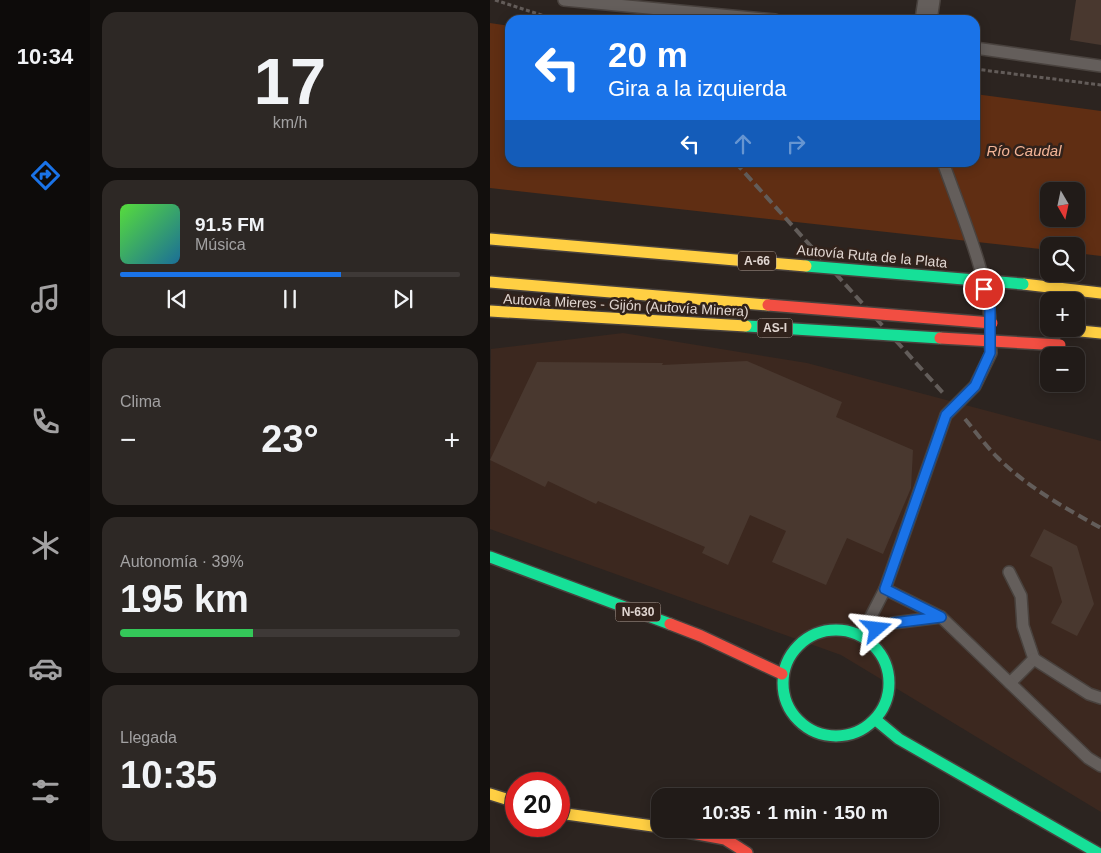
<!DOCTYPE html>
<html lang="es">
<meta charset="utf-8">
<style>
:root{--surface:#211b18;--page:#2d2825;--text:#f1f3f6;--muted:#a2a1a2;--line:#3e3937;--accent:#1a73e8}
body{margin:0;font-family:Helvetica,sans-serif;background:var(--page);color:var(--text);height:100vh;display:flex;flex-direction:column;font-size:19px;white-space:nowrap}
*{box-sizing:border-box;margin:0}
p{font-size:16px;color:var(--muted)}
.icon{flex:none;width:28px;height:28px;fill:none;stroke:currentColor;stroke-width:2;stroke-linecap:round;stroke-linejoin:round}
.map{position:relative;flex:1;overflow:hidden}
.drawer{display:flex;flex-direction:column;gap:12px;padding:12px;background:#120f0d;width:400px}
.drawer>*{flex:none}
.top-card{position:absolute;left:15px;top:15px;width:475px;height:152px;border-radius:15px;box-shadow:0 2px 12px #0003,0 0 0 1px var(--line);background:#1a73e8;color:#fff;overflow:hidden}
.needle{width:32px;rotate:171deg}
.fabs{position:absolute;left:550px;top:182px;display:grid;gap:10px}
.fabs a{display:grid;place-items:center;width:45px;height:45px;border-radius:10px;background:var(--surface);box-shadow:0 2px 12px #0003,0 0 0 1px var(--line);font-size:25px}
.speed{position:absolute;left:15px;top:772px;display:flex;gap:10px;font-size:25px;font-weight:700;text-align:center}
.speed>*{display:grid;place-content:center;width:65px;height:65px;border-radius:50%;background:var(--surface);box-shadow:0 2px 12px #0003,0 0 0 1px var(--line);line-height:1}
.speed .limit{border:8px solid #d22;background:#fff;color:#111}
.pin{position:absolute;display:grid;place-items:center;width:42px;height:42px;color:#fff;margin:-21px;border:2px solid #fff;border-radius:50%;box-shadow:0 1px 5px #0007}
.me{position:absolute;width:55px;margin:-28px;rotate:73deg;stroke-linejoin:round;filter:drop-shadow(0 0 4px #0008)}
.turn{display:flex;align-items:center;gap:18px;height:105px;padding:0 20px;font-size:22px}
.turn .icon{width:65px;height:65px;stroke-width:2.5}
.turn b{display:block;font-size:35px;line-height:42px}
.lanes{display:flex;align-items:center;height:48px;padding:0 20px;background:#0003;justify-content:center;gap:25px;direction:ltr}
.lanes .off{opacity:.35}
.big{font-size:38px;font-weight:800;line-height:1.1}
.drawer .card{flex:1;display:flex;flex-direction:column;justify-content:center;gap:8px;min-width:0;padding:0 18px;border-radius:15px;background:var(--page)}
.drawer .dial{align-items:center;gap:0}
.dial b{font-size:65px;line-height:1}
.song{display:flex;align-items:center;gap:15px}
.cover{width:60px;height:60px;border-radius:8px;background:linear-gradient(135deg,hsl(110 70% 55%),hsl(200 70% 35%))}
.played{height:5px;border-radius:2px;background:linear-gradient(90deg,var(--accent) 65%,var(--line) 65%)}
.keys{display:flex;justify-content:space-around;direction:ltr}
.heat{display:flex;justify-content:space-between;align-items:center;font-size:28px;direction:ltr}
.charge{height:8px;border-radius:4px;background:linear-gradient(90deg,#34c759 39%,var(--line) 0)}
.trip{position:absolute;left:161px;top:788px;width:288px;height:50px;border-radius:15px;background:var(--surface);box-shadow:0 2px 12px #0003,0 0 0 1px var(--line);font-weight:800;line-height:50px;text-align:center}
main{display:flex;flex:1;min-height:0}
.tabs{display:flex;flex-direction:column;width:90px;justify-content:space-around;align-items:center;background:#0d0b0a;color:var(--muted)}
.tabs .icon{width:35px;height:35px}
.tabs .active{color:var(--accent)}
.tabs b{font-size:22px;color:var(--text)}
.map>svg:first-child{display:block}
.built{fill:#3c281f}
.water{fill:#602e13;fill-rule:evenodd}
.building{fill:#49382f}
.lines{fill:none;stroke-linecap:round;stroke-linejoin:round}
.lane-casing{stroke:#49423e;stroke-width:14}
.street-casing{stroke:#49423e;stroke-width:24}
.fast-casing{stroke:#49423e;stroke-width:14}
.slow-casing{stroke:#49423e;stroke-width:14}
.jam-casing{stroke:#49423e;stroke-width:14}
.path{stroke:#635c59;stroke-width:3;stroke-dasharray:4 2.5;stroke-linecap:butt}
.lane{stroke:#645e5b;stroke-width:11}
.street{stroke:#645e5b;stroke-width:21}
.fast{stroke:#16e098;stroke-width:11}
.slow{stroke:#ffcf43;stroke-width:11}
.jam{stroke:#f24e42;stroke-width:11}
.rail{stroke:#635d5a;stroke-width:4;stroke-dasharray:10 5;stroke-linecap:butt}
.fast-bridge-casing{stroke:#49423e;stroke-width:14;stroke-linecap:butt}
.slow-bridge-casing{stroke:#49423e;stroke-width:14;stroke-linecap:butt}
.jam-bridge-casing{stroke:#49423e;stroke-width:14;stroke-linecap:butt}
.fast-bridge{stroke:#16e098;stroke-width:11}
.slow-bridge{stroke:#ffcf43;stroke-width:11}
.jam-bridge{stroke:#f24e42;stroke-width:11}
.route-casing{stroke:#114b97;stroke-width:12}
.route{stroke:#1a73e8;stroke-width:9}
.labels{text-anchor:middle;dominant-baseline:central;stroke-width:5;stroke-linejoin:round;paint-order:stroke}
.shield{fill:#31221b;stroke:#aca09a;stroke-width:1}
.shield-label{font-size:12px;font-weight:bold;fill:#e1d6d1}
.street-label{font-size:14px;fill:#e1d6d1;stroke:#31221b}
.water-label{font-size:15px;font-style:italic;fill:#f4b597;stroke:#31221b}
</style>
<main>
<nav class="tabs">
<b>10:34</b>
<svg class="icon active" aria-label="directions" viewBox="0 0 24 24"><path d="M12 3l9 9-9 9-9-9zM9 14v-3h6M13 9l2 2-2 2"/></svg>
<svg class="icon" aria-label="music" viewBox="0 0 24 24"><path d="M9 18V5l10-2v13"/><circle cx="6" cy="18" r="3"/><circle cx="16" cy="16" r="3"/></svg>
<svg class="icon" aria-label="phone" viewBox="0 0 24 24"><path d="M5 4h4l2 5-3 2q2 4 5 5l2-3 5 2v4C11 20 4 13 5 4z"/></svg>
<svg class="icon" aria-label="climate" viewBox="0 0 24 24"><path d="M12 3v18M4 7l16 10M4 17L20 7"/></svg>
<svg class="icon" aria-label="car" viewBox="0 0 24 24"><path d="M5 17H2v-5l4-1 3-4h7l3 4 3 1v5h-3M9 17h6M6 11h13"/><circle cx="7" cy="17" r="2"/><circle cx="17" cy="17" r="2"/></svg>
<svg class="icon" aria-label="filters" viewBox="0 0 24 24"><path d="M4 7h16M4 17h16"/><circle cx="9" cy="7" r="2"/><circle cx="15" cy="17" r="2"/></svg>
</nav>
<section class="drawer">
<div class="card dial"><b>17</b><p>km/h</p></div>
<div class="card">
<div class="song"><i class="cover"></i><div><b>91.5 FM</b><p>Música</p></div></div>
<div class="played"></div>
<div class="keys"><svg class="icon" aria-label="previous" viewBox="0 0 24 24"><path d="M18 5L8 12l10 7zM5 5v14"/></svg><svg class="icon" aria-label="pause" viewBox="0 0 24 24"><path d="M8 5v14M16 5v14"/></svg><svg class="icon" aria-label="next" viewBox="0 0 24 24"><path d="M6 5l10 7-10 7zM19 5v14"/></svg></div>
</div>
<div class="card"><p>Clima</p>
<div class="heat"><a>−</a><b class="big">23°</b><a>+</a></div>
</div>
<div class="card"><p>Autonomía · 39%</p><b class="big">195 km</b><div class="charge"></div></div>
<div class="card"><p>Llegada</p><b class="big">10:35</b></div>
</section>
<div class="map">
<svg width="611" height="853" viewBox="0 0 611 853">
<rect width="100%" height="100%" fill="#2c2420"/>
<!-- built -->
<path class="built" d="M133,333L317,363L611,441V812L351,655L0,529L1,349Z"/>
<!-- water -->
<path class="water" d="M0,23L20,26V162H485V94L611,111V256L586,253V246H559V250L0,188ZM559,191H586V219H559Z"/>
<!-- building -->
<g class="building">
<path d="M586,0H611V45L580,40Z"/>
<path d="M257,361L352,402L346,417L423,450L421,488L393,554L357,538L336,585L282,562L296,531L260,515L238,565L212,553L215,547L108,501L106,504L58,481L55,487L0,460L47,362L173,363L172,365Z"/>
<path d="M554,529L587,546L604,604L587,636L561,623L572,602L562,567L540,556Z"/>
</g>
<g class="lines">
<defs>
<g id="lane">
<path d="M74,0L285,20"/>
<path d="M485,48L611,66"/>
<path d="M453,162C469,208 499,277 500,323"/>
<path d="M519,572L531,596L533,626L544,659L520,683"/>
<path d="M395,589L451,617L598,758L611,766"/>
<path d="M371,636L395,589L456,415L485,386L501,353L500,339"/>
<path d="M371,636L403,623L451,617"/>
<path d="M544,659L599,694L611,698"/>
</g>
<path id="street" d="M436,20L439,0"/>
<g id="fast">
<path d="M0,557L180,624"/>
<circle cx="346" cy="683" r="53"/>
<path d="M386,720L409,739L608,853"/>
</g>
<g id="slow">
<path d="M533,284L611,293"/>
<path d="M570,329L611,333"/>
<path d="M0,794L26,802"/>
<path d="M69,813L170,827"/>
</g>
<g id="jam">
<path d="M180,624L211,636L292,674"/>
<path d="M180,829L235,839L257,853"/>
</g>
</defs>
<!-- lane casing -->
<use href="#lane" class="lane-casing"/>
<!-- street casing -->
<use href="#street" class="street-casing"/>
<!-- fast casing -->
<use href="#fast" class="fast-casing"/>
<!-- slow casing -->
<use href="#slow" class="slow-casing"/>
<!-- jam casing -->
<use href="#jam" class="jam-casing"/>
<!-- path -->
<g class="path">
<path d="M5,0L67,20"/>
<path d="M485,69L611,85"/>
</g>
<!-- lane -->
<use href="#lane" class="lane"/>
<!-- street -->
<use href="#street" class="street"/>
<!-- fast -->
<use href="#fast" class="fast"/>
<!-- slow -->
<use href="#slow" class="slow"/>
<!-- jam -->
<use href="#jam" class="jam"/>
<!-- rail -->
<g class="rail">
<path d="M245,162L454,394"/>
<path d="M475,419C485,431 495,445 507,457C537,487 575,508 611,528"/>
</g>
<defs>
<g id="fast-bridge">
<path d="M316,266L533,284"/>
<path d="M256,326L450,338"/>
</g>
<g id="slow-bridge">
<path d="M0,239L316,266"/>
<path d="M0,282L278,305"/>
<path d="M0,311L256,326"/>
</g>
<g id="jam-bridge">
<path d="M278,305L502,323"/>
<path d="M450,338L570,345"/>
</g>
</defs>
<!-- fast-bridge casing -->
<use href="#fast-bridge" class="fast-bridge-casing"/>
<!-- slow-bridge casing -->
<use href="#slow-bridge" class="slow-bridge-casing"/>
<!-- jam-bridge casing -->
<use href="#jam-bridge" class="jam-bridge-casing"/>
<!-- fast-bridge -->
<use href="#fast-bridge" class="fast-bridge"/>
<!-- slow-bridge -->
<use href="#slow-bridge" class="slow-bridge"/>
<!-- jam-bridge -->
<use href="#jam-bridge" class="jam-bridge"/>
</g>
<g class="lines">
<defs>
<path id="route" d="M387,629L403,623L451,617L395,589L456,415L485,386L500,353V308L494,289"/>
</defs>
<!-- route casing -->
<use href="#route" class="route-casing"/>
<!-- route -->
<use href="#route" class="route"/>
</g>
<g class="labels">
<!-- shield labels -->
<g class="shield">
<rect x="248" y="251.5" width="38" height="19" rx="4"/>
<rect x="267.5" y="318.5" width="35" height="19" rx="4"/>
<rect x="125.5" y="602.5" width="45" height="19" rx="4"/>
</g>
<g class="shield-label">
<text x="267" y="261">A-66</text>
<text x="285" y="328">AS-I</text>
<text x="148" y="612">N-630</text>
</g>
<!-- street labels -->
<g class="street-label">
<text transform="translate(382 256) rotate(5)">Autovía Ruta de la Plata</text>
<text transform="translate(136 305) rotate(3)">Autovía Mieres - Gijón (Autovía Minera)</text>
</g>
<!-- water labels -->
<g class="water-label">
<text x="534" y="150">Río Caudal</text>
</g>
</g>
</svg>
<div class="fabs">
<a><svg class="needle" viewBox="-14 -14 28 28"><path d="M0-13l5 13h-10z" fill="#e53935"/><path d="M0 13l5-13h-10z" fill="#a2a1a2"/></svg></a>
<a><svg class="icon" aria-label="search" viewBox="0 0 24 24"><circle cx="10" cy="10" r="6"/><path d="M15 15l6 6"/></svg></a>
<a>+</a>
<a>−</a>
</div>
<div class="speed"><div class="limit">20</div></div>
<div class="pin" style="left:494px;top:289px;background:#d93025"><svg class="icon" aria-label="arrive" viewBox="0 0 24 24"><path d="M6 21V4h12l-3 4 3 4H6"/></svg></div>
<svg class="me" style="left:387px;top:629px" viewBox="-20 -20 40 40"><path d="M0-17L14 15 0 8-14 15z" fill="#1a73e8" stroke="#fff" stroke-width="4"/></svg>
<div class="trip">10:35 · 1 min · 150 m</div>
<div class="top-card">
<div class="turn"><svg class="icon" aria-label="left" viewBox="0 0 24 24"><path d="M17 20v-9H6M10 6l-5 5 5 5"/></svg><div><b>20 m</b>Gira a la izquierda</div></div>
<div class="lanes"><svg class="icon" aria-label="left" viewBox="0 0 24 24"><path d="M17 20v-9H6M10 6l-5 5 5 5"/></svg><svg class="icon off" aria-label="ahead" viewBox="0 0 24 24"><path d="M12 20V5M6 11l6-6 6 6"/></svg><svg class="icon off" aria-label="right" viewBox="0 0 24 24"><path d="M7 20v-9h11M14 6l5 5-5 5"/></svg></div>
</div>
</div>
</main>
